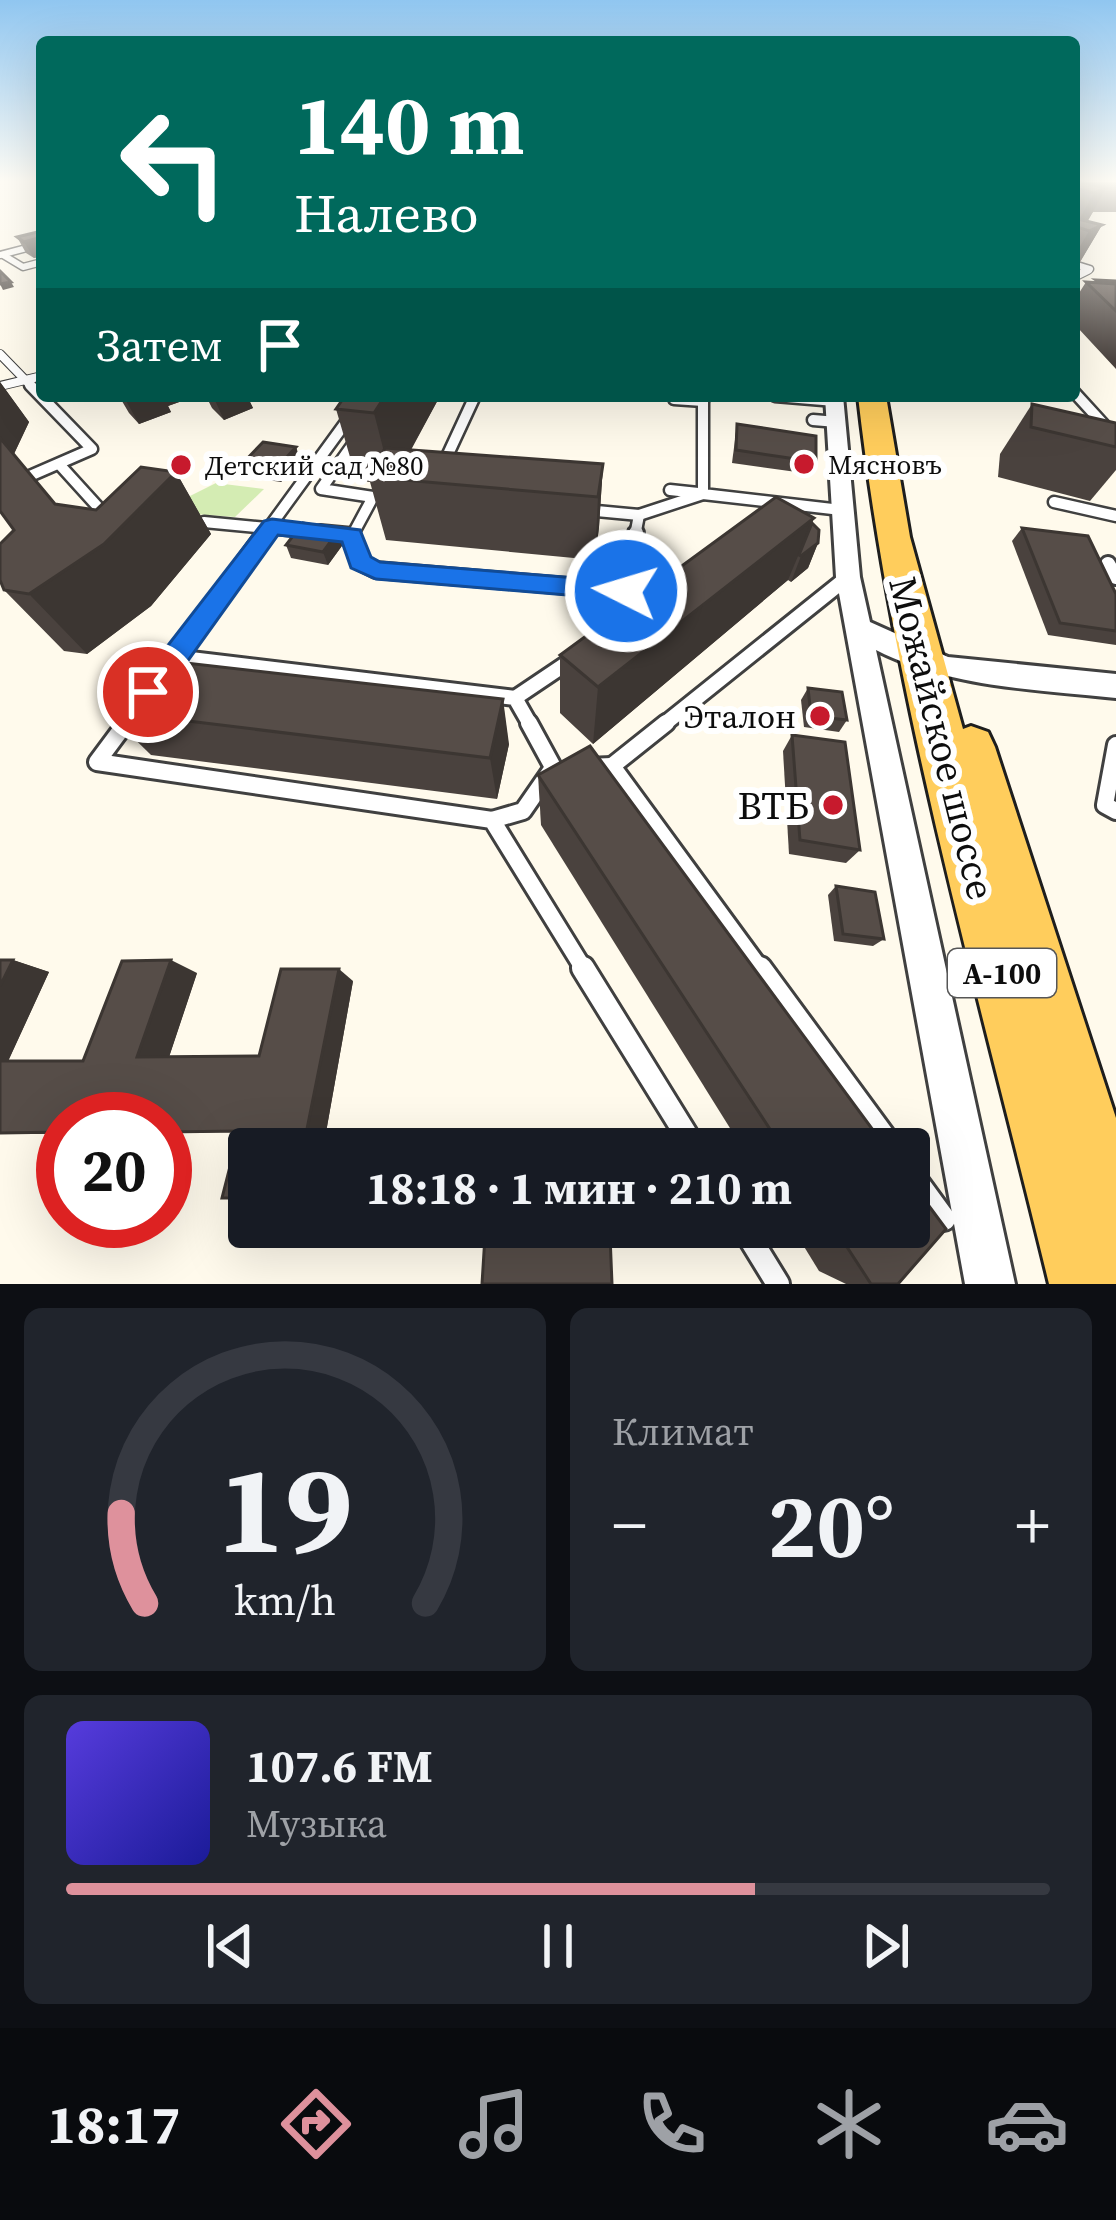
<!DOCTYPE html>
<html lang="ru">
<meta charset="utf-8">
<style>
:root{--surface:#171b24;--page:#20242c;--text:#f1f3f6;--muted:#9ea1a6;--line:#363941;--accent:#de919c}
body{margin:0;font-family:"Source Serif 4",serif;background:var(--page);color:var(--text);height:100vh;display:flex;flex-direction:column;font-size:45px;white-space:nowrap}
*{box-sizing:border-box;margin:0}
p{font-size:39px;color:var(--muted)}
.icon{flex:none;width:66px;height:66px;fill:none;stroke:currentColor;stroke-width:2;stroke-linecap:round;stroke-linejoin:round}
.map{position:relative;height:1284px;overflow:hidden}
.drawer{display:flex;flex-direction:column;gap:24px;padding:24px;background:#0d0f14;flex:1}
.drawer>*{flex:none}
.hud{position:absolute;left:36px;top:36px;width:1044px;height:366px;border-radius:12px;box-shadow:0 12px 48px #0002;background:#00695c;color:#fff;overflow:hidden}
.speed{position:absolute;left:36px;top:1092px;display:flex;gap:24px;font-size:60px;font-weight:700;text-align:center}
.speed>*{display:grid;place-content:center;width:156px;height:156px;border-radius:50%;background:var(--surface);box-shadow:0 12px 48px #0002;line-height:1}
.speed .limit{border:18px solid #d22;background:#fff;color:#111}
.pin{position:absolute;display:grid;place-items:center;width:102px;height:102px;color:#fff;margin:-51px;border:6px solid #fff;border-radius:50%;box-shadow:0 3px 12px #0007}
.me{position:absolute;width:132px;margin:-66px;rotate:275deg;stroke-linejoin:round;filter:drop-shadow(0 0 9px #0008)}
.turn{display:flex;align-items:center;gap:42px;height:252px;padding:0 60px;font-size:54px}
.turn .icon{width:156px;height:156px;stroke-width:2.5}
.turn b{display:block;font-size:84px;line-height:102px}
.then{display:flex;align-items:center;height:114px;padding:0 60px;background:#0003;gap:24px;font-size:45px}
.big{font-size:90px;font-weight:700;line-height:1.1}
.drawer .tile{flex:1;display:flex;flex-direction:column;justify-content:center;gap:18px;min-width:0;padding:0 42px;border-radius:18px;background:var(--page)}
.drawer .dial{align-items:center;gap:0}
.dial svg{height:312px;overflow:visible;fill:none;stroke:var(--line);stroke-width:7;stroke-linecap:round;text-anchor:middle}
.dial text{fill:var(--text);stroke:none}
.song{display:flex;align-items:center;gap:36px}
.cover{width:144px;height:144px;border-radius:18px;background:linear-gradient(135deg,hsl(250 70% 55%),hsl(240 70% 35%))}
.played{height:12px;border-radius:6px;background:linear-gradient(90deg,var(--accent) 70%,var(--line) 70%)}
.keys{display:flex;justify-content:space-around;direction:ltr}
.heat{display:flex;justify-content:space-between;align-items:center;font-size:66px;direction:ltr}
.drawer .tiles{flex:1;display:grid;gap:24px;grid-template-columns:1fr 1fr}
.tile:last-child{grid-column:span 2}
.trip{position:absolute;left:228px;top:1128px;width:702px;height:120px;border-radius:12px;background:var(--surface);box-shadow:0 12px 48px #0002;font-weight:700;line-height:120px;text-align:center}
.tab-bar{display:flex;height:192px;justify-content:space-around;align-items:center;background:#090b0e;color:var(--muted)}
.tab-bar .icon{width:84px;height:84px}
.tab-bar .active{color:var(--accent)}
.tab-bar b{font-size:54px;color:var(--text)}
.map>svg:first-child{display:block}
.green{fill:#d4ecb3}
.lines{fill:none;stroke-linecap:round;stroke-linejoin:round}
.lane-far5-casing{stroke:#404040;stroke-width:9}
.lane-far4-casing{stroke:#404040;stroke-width:10}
.lane-far3-casing{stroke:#404040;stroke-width:15}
.lane-far2-casing{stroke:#404040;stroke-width:20}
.lane-far1-casing{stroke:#404040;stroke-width:22}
.lane-casing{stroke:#404040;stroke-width:28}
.street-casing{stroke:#404040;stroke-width:6}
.primary-casing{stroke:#1e1e1e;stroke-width:6}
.lane-far5{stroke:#fff;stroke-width:6}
.lane-far4{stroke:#fff;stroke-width:8}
.lane-far3{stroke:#fff;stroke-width:10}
.lane-far2{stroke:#fff;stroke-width:14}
.lane-far1{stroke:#fff;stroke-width:16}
.lane{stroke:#fff;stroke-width:22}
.street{fill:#fff;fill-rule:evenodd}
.primary{fill:#ffcd5c;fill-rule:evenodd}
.wall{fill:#4a423e}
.shaded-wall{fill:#3c3632}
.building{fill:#564d48;stroke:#3c3632;stroke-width:3}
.route{fill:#1a73e8;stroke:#114b97;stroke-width:3}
.poi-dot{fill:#c71a2d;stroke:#fff;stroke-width:4.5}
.labels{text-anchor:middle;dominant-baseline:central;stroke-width:12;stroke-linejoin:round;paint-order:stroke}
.far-poi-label{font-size:27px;fill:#0d0d0d;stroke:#fff;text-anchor:start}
.shield{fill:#fff;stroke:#565656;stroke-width:3}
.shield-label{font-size:30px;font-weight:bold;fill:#0d0d0d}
.poi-label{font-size:33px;fill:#0d0d0d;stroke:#fff;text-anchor:end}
.near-street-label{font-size:39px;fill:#0d0d0d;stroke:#fff}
.near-poi-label{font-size:39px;fill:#0d0d0d;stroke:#fff;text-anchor:end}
</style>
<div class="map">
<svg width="1116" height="1284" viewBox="0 0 1116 1284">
<rect width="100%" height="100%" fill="#fffaec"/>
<!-- green -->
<path class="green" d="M216,483L264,489L235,517L194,514L184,499Z"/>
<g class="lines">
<defs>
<g id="lane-far5">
<path d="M0,255L42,244"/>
<path d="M3,255L23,267L42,262"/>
<path d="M1074,264L1090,269L1082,273"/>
</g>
<g id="lane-far4">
<path d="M1074,277L1088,270"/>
<path d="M0,354L33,388"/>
<path d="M0,386L42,376"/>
</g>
<g id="lane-far3">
<path d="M1074,392L1116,438"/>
<path d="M703,396V494L841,510"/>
<path d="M775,396L835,401"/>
<path d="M674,399L703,401"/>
<path d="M813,420L837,422"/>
<path d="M59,464L108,518"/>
<path d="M443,465L475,396"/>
<path d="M0,489L92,449L30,385"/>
<path d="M670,490L698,493"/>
<path d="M1054,502L1116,516"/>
<path d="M586,510L639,515L703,494"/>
<path d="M204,522L352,536"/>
<path d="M263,536L365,396"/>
<path d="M352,536L373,497L321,489L356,440"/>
<path d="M635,536L639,515"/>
</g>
<g id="lane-far2">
<path d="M320,533L352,536L360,562L376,570L626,591L636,533"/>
<path d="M1108,564L1116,577"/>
<path d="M174,657L515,698L531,726"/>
<path d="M161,676L265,533"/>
<path d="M515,698L576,657"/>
<path d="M123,726L133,713"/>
<path d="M662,726L848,577"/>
</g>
<g id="lane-far1">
<path d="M126,723L97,762L492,820L585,971"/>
<path d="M529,723L553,767"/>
<path d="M1116,745L1105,805L1116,811"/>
<path d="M612,766L666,723"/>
<path d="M587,767L612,766L762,971"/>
<path d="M492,820L523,811L550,772"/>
</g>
<g id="lane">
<path d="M583,968L695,1149"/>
<path d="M760,968L893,1149"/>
<path d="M909,1171L944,1219"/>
<path d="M743,1227L778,1284"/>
</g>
<path id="street" d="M825,396H843L860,577L870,622L948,657L1116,674V698C1034,689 951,688 876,650L1015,1284H965L836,577Z"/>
<path id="primary" d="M858,396H886L910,537L963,729L971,726L988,732L995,747L1116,1118V1284H1049C978,990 892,696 858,396Z"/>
</defs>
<!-- lane-far5 casing -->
<use href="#lane-far5" class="lane-far5-casing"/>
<!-- lane-far4 casing -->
<use href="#lane-far4" class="lane-far4-casing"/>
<!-- lane-far3 casing -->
<use href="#lane-far3" class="lane-far3-casing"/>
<!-- lane-far2 casing -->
<use href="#lane-far2" class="lane-far2-casing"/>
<!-- lane-far1 casing -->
<use href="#lane-far1" class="lane-far1-casing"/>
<!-- lane casing -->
<use href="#lane" class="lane-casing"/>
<!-- street casing -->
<use href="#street" class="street-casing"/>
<!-- primary casing -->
<use href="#primary" class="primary-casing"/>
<!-- lane-far5 -->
<use href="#lane-far5" class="lane-far5"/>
<!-- lane-far4 -->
<use href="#lane-far4" class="lane-far4"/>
<!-- lane-far3 -->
<use href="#lane-far3" class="lane-far3"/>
<!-- lane-far2 -->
<use href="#lane-far2" class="lane-far2"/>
<!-- lane-far1 -->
<use href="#lane-far1" class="lane-far1"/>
<!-- lane -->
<use href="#lane" class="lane"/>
<!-- street -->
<use href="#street" class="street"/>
<!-- primary -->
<use href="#primary" class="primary"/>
</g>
<!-- wall -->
<g class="wall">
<path d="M1074,182H1116V212H1093L1087,221L1102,225L1077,267L1074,269Z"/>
<path d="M42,231V256L34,258L26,253L17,237Z"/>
<path d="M1096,280L1116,281V369L1078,328V339L1074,346V301L1086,282H1094Z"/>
<path d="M0,382L29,422L14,454L55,504L96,510L176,472L211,534L151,606L87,654L64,651L4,590L14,530Z"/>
<path d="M119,396H196L168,406L171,412L139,424L129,413Z"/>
<path d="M206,396H266L250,402L253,408L224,420L212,408Z"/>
<path d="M345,396H440L411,450L603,464L599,527L595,560L386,540L370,482L357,481L336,409Z"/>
<path d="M1032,404L1116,423V470L1090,501L998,477L1000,454Z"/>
<path d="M737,424L816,462L811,474L732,463Z"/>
<path d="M296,447L300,460L281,482L248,477L242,464Z"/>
<path d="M814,518L812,523L818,543L808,568L791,582L788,580L593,744L560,713V655Z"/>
<path d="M1022,528L1116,594V645L1048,635L1012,541Z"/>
<path d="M339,530L344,543L328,565L291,558L286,545Z"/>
<path d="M808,688L847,720L839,732L804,727L801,700Z"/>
<path d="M106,711L509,744L497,799L151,755Z"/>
<path d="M792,735L860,850L846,863L789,854L783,751Z"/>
<path d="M538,775L887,1149H743L541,825Z"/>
<path d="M836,886L884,939L873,946L834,941L828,895Z"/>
<path d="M0,960H13L49,972L8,1061H83L197,973L169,1057L259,1056L353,981L323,1149H249L238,1132L165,1133V1119H63V1134H0Z"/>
<path d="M792,1227H909L898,1284H846L819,1271Z"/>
<path d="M486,1234H609L610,1235L485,1236Z"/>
</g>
<!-- shaded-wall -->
<g class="shaded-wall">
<path d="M1106,188L1084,228L1075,227L1094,193Z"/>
<path d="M1102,225L1077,267L1074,269V257L1089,231Z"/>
<path d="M42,237V256L34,258L24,242Z"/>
<path d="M11,282L14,287L3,290L0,284Z"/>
<path d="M0,382L29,422L10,462L0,464Z"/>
<path d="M134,396H196L168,406L171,412L139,424L125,399Z"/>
<path d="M213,396H266L250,402L253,408L224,420Z"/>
<path d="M385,396H440L394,480L391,479L374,413Z"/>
<path d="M296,447L300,460L281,482L275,470Z"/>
<path d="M603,464L599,527L595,560L598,497Z"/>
<path d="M176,472L211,534L151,606L87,654L29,594Z"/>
<path d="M814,518L788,580L593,744L598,687Z"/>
<path d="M339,530L344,543L328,565L323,552Z"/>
<path d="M818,543L808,568L791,582L801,556Z"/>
<path d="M503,699L509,744L497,799L490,758Z"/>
<path d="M13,960L49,972L5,1068L0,1067V986Z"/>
<path d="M171,960L197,973L167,1063L137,1057Z"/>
<path d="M339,969L353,981L323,1149H303Z"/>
</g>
<!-- building -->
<g class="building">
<path d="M1074,182H1082L1106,188L1094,193L1074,188Z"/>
<path d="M1074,218L1102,225L1089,231L1074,226Z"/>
<path d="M42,231V237L24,242L17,237Z"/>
<path d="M0,271L11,282L0,284Z"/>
<path d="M1096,280L1116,281V284L1099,282Z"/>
<path d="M1086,282L1116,284V311Z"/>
<path d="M1074,322L1078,323V339L1074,338Z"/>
<path d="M345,396H385L374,413L336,409Z"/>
<path d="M1032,404L1116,423V447L1031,427Z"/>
<path d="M737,424L816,436V462L736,450Z"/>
<path d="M0,438L55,504L96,510L141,467L176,472L104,544L29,594L4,590L0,580V544L14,530L0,511Z"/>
<path d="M263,442L296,447L275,470L242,464Z"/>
<path d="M385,448L603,464L598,497L369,477Z"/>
<path d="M776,497L814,518L598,687L560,655Z"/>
<path d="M303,523L339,530L323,552L286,545Z"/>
<path d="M812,523L819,530L818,543L801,556L799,555Z"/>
<path d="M1022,528L1088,536L1116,594V631L1060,623Z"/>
<path d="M142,658L503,699L490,758L106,711Z"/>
<path d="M808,688L842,692L847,720L811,716Z"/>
<path d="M792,735L845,742L860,850L800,840Z"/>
<path d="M590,746L887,1149H783L538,775Z"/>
<path d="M836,886L875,892L884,939L843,934Z"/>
<path d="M0,960H13L0,986Z"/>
<path d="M171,960L137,1057L259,1056L281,969H339L303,1149H249V1198H222L239,1131L165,1132V1119H63V1132L0,1133V1061H83L122,961Z"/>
<path d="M909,1179L946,1229L898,1284H871L834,1227H909Z"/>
<path d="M610,1235L612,1284H482L485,1236Z"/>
</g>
<!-- sky -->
<linearGradient id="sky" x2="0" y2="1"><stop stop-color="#90c6f0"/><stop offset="0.5" stop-color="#fffdf6"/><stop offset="1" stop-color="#fffdf6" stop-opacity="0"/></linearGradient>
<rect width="1116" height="362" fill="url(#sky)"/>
<!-- route -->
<path class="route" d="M272,519L360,530L371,557L380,562L626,582L639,591L626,600L376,579L351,568L342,542L278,535L159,701H138L134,692L138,684L264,521Z"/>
<!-- markers -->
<g class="poi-dot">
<circle cx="804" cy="464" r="12"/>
<circle cx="181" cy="465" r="12"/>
<circle cx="820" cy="716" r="12"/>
<circle cx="833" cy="805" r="12"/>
</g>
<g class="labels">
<!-- far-poi labels -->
<g class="far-poi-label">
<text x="828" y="464">Мясновъ</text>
<text x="205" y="465">Детский сад №80</text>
</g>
<!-- shield labels -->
<rect class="shield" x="948" y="949" width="108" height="48" rx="9"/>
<g class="shield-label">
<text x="1002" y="973">А-100</text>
</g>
<!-- poi labels -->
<g class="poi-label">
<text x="796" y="716">Эталон</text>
</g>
<!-- near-street labels -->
<g class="near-street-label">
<text transform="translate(942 738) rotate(76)">Можайское шоссе</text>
</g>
<!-- near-poi labels -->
<g class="near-poi-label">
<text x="809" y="805">ВТБ</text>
</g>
</g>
</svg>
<div class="speed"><div class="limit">20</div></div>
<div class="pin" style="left:148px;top:692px;background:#d93025"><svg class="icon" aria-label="arrive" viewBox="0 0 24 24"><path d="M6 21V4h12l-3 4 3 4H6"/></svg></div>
<svg class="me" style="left:626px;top:591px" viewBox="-20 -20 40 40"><circle r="17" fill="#1a73e8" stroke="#fff" stroke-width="3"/><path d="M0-11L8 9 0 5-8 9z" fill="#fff"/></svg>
<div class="trip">18:18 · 1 мин · 210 m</div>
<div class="hud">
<div class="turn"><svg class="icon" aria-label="left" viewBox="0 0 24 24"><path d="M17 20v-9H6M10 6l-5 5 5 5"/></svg><div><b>140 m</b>Налево</div></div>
<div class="then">Затем<svg class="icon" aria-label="arrive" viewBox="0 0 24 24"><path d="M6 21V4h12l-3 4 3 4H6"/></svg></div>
</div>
</div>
<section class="drawer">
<div class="tiles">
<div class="tile dial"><svg viewBox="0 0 100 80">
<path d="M14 69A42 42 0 1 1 86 69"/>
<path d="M14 69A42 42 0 0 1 8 46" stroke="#de919c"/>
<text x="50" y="56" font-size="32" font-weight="700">19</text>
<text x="50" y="72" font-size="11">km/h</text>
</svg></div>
<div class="tile"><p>Климат</p>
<div class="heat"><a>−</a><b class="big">20°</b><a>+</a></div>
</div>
<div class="tile">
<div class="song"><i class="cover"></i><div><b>107.6 FM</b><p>Музыка</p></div></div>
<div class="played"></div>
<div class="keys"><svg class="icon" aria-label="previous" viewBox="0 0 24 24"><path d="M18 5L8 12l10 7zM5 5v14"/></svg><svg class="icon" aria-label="pause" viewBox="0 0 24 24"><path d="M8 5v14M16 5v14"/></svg><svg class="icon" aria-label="next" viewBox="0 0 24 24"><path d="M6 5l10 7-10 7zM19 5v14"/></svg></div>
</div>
</div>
</section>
<nav class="tab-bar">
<b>18:17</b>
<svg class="icon active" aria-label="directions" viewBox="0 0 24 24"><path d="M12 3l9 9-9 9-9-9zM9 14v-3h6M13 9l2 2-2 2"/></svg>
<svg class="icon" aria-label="music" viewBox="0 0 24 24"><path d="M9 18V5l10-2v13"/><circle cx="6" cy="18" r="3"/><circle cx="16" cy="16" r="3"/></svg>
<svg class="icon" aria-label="phone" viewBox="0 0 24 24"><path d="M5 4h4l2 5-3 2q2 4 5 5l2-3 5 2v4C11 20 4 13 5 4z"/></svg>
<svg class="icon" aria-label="climate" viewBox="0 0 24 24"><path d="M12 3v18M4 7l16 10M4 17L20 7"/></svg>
<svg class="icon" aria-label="car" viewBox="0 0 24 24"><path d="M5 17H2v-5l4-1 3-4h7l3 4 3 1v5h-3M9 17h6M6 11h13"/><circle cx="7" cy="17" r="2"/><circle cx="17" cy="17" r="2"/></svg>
</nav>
